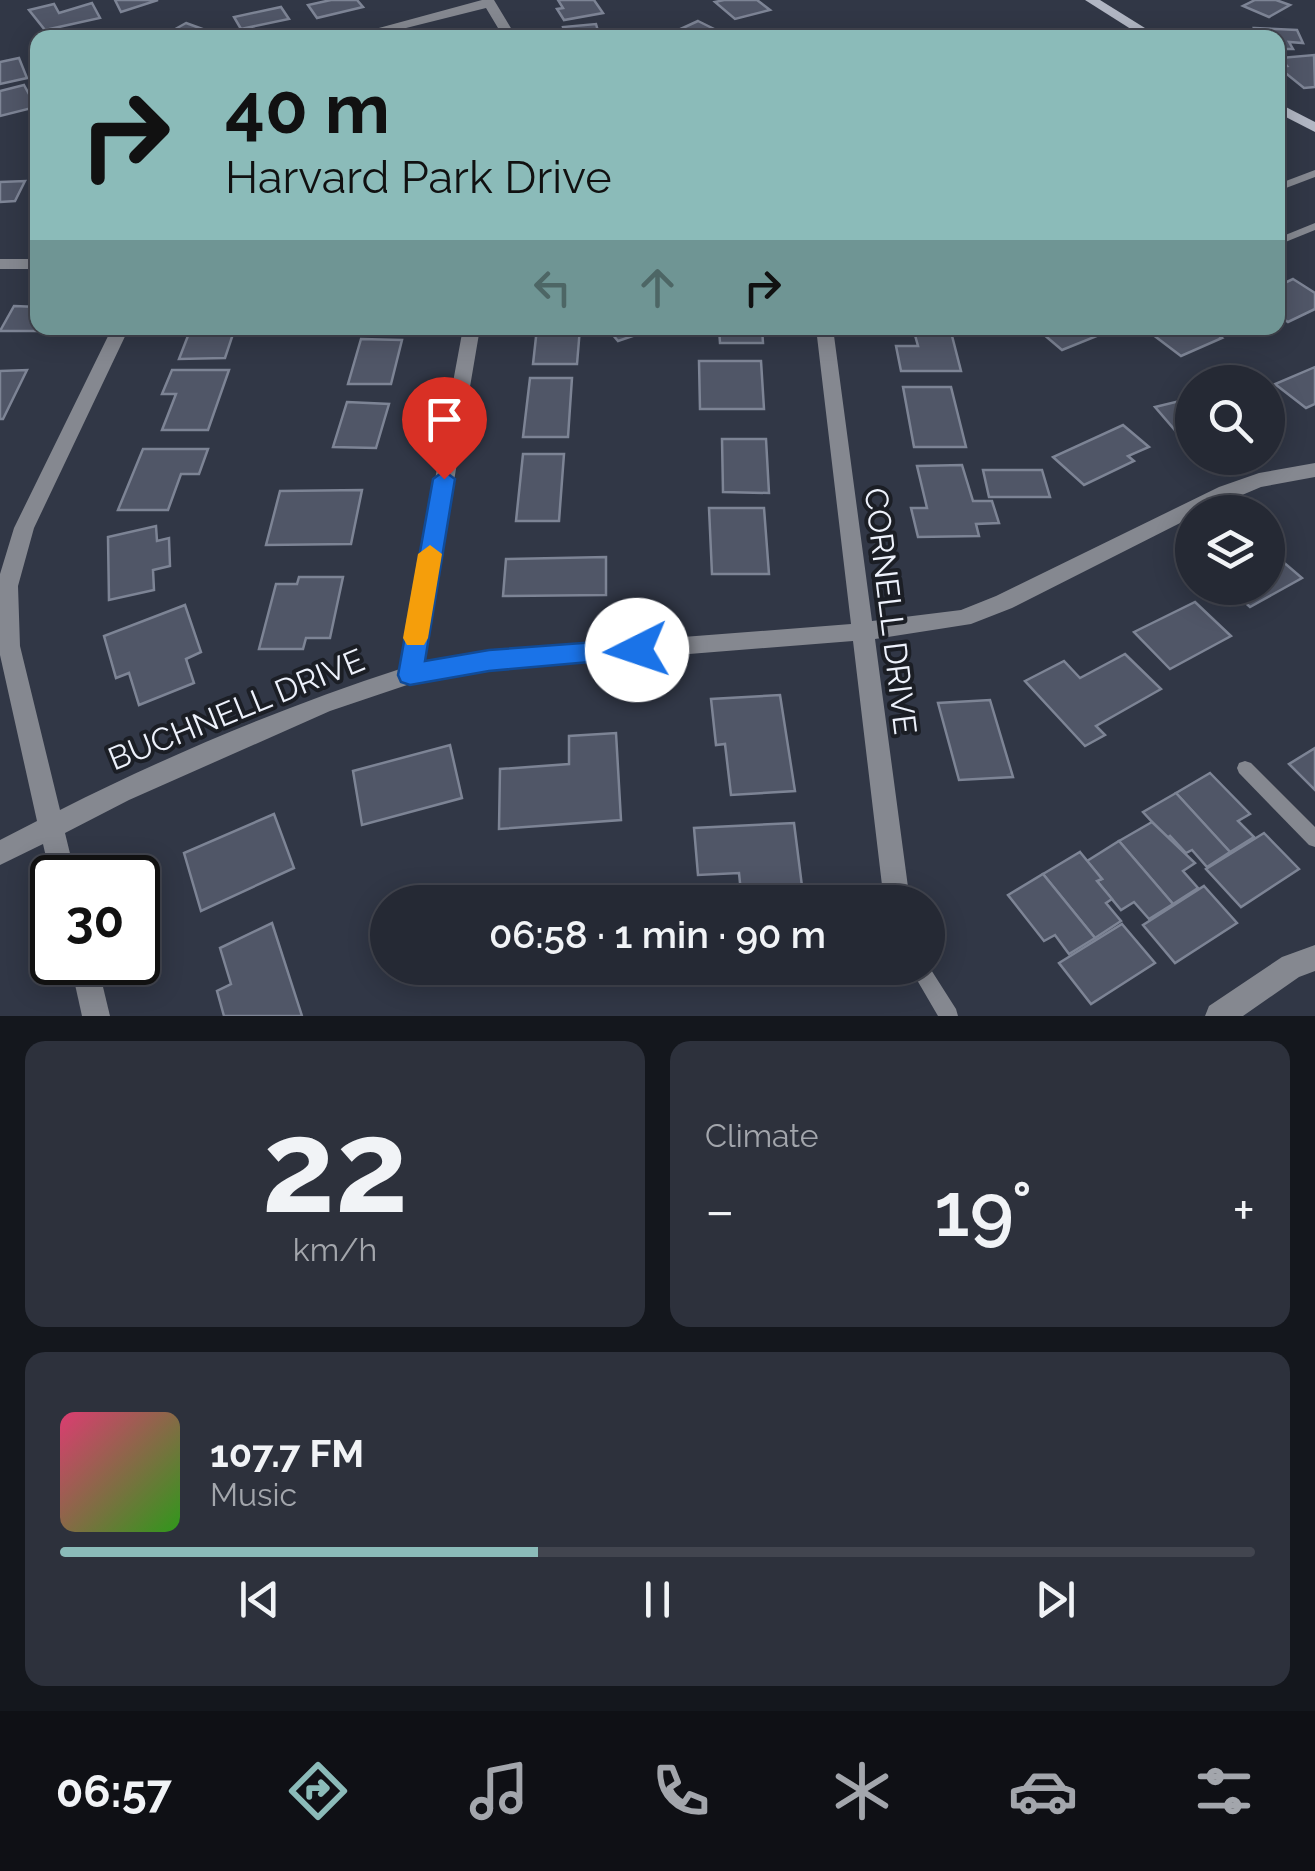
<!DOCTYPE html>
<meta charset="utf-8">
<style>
:root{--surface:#252934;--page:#2d313c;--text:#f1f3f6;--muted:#a3a6ac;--line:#42454f;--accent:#8bbbb9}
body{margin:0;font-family:Raleway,sans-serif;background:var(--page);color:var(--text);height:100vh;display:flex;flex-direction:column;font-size:38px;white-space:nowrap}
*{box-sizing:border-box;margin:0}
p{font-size:32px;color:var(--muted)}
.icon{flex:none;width:55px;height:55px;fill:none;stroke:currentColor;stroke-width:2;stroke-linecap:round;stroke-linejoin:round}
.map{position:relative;height:1016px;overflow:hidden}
.side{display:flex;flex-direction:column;gap:25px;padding:25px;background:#14171d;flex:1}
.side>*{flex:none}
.guide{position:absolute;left:30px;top:30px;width:1255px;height:305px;border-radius:20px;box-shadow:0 5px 25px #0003,0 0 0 2px var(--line);background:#8bbbb9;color:#111;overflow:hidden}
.controls{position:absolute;left:1175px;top:365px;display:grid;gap:20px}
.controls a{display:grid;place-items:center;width:110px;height:110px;border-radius:50%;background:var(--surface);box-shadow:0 5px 25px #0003,0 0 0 2px var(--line);font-size:50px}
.speed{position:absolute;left:30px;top:855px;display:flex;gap:20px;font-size:50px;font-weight:700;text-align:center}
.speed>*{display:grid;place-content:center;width:130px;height:130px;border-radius:50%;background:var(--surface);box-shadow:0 5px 25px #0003,0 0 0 2px var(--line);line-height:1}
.speed .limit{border:5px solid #111;border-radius:15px;background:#fff;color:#111}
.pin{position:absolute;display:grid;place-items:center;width:85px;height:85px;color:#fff;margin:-102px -42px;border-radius:50% 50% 50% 0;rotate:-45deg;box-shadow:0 0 10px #0007}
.pin .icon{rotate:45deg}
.me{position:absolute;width:110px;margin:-55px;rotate:266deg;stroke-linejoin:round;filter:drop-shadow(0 0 8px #0008)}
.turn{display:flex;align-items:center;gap:35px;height:210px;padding:0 30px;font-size:45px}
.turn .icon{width:130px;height:130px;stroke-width:2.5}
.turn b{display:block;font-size:70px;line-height:85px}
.lanes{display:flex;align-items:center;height:95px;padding:0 30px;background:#0003;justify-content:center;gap:50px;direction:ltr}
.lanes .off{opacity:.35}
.big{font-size:75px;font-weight:600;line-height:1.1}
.side .widget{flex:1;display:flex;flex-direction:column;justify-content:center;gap:15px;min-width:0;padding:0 35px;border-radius:20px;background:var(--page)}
.side .dial{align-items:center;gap:0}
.dial b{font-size:130px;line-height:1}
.song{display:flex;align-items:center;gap:30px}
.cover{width:120px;height:120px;border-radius:15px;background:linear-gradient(135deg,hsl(340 70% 55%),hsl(110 70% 35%))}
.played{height:10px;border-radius:5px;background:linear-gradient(90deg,var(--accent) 40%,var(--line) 40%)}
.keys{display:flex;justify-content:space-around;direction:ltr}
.heat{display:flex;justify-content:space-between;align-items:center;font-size:55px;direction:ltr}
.side .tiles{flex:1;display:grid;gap:25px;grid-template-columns:1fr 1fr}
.widget:last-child{grid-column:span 2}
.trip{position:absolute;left:370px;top:885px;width:575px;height:100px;border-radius:50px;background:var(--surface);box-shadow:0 5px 25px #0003,0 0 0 2px var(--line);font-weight:600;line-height:100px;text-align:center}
.tab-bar{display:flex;height:160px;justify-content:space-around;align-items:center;background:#0f1015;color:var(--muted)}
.tab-bar .icon{width:70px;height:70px}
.tab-bar .selected{color:var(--accent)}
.tab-bar b{font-size:45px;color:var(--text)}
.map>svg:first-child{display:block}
.building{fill:#505667;stroke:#7d8495;stroke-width:2.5}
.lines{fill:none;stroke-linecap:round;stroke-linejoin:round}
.lane{fill:#858890;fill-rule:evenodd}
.street{fill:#858890;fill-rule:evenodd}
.secondary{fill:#b1b6c3;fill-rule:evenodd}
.route{fill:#1a73e8;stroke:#114b97;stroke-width:2.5}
.slow{fill:#f59e0b}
.labels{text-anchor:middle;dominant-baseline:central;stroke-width:8;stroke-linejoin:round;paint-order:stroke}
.street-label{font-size:32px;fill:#edf1fb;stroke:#1b1e25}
</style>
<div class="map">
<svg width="1315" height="1016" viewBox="0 0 1315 1016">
<rect width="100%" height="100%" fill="#313746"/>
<!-- building -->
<g class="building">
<path d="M115,0H158L121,12Z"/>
<path d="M331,0H357L363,7L317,18L308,5Z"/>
<path d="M558,0H594L603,13L564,20L557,9L563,8Z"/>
<path d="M724,0H757L770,10L735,19L715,2Z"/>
<path d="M1255,0H1276L1290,5L1269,17L1243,6Z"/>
<path d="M92,3L100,18L45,30L29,10L54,4L59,13Z"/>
<path d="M281,7L289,19L241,29L234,17Z"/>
<path d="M698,21L712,28L692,38L676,31Z"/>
<path d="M186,23L219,35L179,38L170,32Z"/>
<path d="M596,24L600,38H566L563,27Z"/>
<path d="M1254,28L1297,30L1303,43L1289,42L1293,49H1278V38H1258Z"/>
<path d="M1314,55L1315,87L1304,88L1278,67L1287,66L1280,58Z"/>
<path d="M19,58L27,78L0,84V62Z"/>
<path d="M24,85L36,107L0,116V91Z"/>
<path d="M25,181L15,201L0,202V182Z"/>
<path d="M1293,279L1315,293V309L1288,322L1278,315V286Z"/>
<path d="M14,306L38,307V328H66L64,331H0Z"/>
<path d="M191,328H235L225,358L179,359Z"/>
<path d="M537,328H580L577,364H533Z"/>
<path d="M607,328H638L642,333L618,341Z"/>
<path d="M719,328H762L763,343H720Z"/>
<path d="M913,328H950L961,371H901L896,346H918Z"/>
<path d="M1036,328H1087L1097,336L1062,350Z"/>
<path d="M1144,328H1207L1222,338L1181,356Z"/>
<path d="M361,339L402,340L391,384H348Z"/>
<path d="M699,361H761L764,409H700Z"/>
<path d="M1315,367V404L1306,408L1275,384Z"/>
<path d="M27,370L3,419H0V371Z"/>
<path d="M172,370H229L208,430H162L176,394H162Z"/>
<path d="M530,378H572L568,437H523Z"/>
<path d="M903,387H951L966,447H914Z"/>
<path d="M1192,398V433L1180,436L1155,407Z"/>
<path d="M347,402L389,404L376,448L333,447Z"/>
<path d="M1123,425L1149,447L1128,456L1134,461L1084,485L1053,457Z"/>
<path d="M722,439H766L769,493L723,492Z"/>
<path d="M143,449H208L199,474H181L168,510H118Z"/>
<path d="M523,454H564L559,521H516Z"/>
<path d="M962,465L973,501H992L999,523L976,524L979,536L918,537L911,508H927L917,466Z"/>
<path d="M983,470H1042L1050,497H989Z"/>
<path d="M362,490L351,544L266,545L280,491Z"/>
<path d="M709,508H764L769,574H712Z"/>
<path d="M156,526L157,541L169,538L170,566L153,570L154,590L109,600L108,537Z"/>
<path d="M1268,549L1302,578L1250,607L1229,588H1268Z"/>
<path d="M606,557V595L503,596L506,559Z"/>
<path d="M299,577H343L330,638H306L303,649H259L276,584H297Z"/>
<path d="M1195,602L1231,636L1170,669L1134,632Z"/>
<path d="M185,605L201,652L186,659L194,683L139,705L129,673L116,678L104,636Z"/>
<path d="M1125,654L1161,689L1096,726L1105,735L1085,746L1025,681L1064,661L1080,678Z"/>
<path d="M780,695L795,791L731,795L725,744L716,745L711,699Z"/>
<path d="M990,700L1013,777L959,780L938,703Z"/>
<path d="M616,733L621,820L499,829L500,769L569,764V736Z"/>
<path d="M450,745L462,798L362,825L353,771Z"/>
<path d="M1315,748V790L1289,764Z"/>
<path d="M1210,773L1250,814L1238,821L1254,837L1230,852L1176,793Z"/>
<path d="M1176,793L1230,852L1207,867L1192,850L1186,853L1170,836L1167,838L1143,812Z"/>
<path d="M274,814L294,868L201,911L184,853Z"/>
<path d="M1152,822L1195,863L1183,871L1198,888L1173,904L1119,841Z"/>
<path d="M794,823L804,902H742L739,873L698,875L694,828Z"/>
<path d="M1264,833L1299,869L1241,907L1206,869Z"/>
<path d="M1119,841L1173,904L1149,919L1134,902L1121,910L1097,881L1102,879L1087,861Z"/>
<path d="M1080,852L1102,879L1097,881L1112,899L1106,903L1121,921L1095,938L1043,874Z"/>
<path d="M1043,874L1095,938L1069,954L1055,935L1044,941L1008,895Z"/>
<path d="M546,886L548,902H486L485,898Z"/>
<path d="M1204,886L1237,923L1175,963L1143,925Z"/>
<path d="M272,923L302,1016H224L217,991L231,984L220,948Z"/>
<path d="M1122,924L1155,963L1091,1004L1059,963Z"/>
</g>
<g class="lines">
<!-- lane -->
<g class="lane">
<path d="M1136,26L1143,28L1120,38H1106Z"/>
<path d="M1315,170V177L1278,191V184Z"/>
<path d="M1315,223V230L1278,245V238Z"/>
<path d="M1245,761L1251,763L1315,827V847L1309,845L1239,773L1237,768L1239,763Z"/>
<path d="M928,965L956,1009L958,1016H938L910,968H928Z"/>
</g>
<!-- street -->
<g class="street">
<path d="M482,0H494L517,38H504L486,8L366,38H342Z"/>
<rect x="0" y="259" width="38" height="10"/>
<path d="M112,328H129L34,528L18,586L20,646L60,810C169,755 283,707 400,669L463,328H480L423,663L489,652L851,624L816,328H833L872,621L961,610L996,596L1219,487L1259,473L1315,463V477L1261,487L1202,512H1192V517L1012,608L971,624L875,639L910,902H884L853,641L489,670L410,684L330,711L129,800L65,833L76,878H52V883L43,844L0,865V840L37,821L0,655V574L14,528Z"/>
<path d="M1315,945V971L1299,977L1243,1016H1205L1209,1006L1282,957Z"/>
<path d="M70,962H97L110,1016H82Z"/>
</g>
<!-- secondary -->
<g class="secondary">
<path d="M1085,0H1100L1161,38H1145Z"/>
<path d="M1278,103L1315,122V132L1278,113Z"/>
</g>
</g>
<!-- route -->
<path class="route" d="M444,471L455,479L425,661L489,650L637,639L646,642L650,650L646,657L489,671L410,685L401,682L398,675L433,479Z"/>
<!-- slow -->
<path class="slow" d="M430,545L442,554L428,638L424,645H407L403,638L418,554Z"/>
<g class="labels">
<!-- street labels -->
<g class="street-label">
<text transform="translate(891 611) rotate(83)">CORNELL DRIVE</text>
<text transform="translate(236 709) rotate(-22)">BUCHNELL DRIVE</text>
</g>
</g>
</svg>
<div class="controls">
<a><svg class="icon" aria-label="search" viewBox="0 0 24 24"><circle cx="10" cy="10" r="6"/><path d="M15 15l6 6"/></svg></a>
<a><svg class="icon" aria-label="layers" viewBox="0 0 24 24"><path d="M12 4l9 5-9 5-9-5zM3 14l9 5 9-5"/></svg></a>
</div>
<div class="speed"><div class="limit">30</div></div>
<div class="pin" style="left:444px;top:479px;background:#d93025"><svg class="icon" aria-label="arrive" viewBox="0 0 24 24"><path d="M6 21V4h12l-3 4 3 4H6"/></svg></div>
<svg class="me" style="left:637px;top:650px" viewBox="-20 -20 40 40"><circle r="19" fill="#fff"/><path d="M0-13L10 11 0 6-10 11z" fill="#1a73e8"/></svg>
<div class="trip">06:58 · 1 min · 90 m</div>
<div class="guide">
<div class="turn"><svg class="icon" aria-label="right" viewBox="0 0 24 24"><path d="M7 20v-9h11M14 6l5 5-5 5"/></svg><div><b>40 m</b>Harvard Park Drive</div></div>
<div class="lanes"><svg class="icon off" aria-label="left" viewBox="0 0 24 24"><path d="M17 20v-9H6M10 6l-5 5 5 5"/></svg><svg class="icon off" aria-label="ahead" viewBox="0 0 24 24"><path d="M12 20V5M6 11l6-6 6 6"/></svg><svg class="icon" aria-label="right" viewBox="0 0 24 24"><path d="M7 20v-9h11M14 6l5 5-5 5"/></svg></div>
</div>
</div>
<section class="side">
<div class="tiles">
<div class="widget dial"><b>22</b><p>km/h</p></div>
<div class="widget"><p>Climate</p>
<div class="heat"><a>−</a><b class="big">19°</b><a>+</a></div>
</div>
<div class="widget">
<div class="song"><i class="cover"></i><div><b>107.7 FM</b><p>Music</p></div></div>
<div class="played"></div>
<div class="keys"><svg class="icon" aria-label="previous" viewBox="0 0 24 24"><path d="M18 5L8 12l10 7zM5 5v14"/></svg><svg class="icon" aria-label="pause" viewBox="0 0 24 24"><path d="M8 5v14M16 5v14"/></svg><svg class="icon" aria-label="next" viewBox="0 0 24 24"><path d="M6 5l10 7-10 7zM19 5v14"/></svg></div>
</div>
</div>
</section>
<nav class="tab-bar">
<b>06:57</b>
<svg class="icon selected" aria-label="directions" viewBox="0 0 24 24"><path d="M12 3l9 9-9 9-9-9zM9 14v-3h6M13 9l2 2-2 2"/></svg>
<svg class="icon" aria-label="music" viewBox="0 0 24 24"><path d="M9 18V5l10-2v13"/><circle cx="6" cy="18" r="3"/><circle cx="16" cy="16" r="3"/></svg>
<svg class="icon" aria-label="phone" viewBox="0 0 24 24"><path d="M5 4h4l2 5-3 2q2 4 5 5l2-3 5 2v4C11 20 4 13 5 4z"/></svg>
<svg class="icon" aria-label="climate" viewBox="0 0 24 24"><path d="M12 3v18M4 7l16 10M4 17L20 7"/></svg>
<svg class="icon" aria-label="car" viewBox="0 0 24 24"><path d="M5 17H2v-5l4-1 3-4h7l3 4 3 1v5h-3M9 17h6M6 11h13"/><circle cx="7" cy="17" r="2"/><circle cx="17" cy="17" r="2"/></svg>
<svg class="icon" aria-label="filters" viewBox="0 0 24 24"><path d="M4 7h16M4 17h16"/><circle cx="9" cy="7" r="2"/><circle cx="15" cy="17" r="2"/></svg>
</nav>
